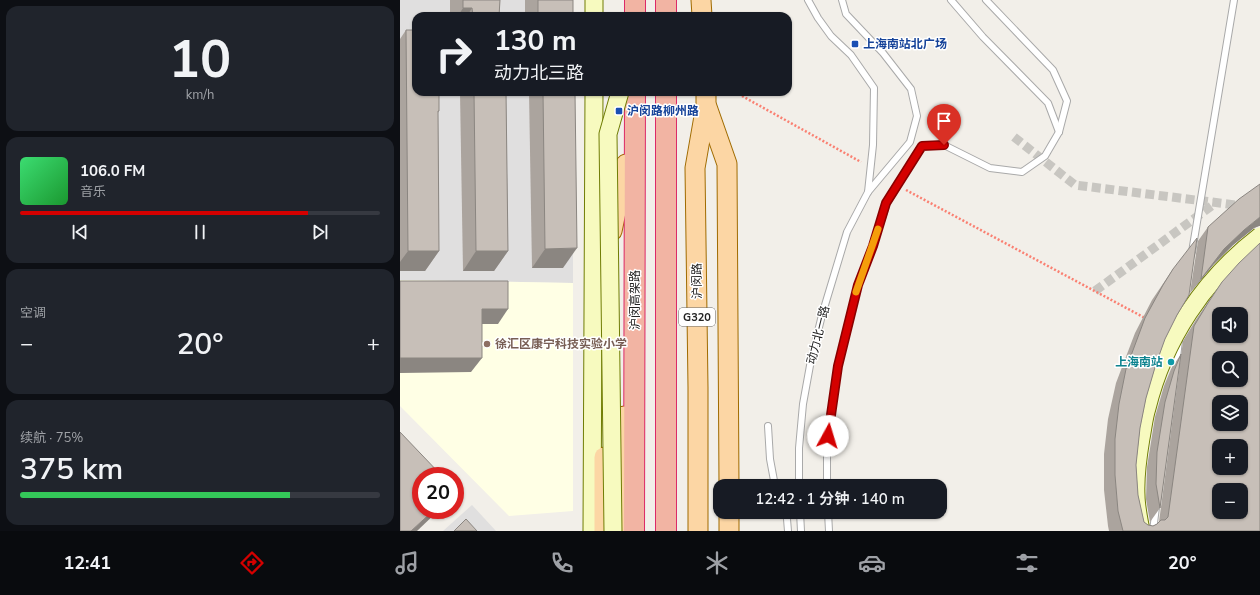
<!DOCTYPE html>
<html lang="zh">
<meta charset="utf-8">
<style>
:root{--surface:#171b24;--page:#20242c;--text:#f1f3f6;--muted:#9ea1a6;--line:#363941;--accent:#d40000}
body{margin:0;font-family:"Nunito Sans","Noto Sans SC",sans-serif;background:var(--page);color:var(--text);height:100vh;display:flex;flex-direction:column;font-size:15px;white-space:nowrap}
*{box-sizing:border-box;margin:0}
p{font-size:13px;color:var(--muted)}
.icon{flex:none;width:22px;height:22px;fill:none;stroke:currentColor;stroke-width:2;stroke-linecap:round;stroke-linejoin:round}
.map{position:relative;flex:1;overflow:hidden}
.drawer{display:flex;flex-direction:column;gap:6px;padding:6px;background:#0d0f14;width:400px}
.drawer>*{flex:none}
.hud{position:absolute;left:12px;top:12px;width:380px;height:84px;border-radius:12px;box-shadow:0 1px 3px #0004;background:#171b24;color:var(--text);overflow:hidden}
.buttons{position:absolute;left:812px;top:307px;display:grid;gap:8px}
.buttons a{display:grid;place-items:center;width:36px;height:36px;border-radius:8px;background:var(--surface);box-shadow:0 1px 3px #0004;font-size:20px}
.speed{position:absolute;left:12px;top:467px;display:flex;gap:8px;font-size:20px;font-weight:700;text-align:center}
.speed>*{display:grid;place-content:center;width:52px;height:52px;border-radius:50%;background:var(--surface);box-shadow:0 1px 3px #0004;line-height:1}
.speed .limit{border:6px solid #d22;background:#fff;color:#111}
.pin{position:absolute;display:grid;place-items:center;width:34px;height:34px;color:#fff;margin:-41px -17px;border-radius:50% 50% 50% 0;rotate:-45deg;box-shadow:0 0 4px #0007}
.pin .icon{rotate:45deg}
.me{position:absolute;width:44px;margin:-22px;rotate:6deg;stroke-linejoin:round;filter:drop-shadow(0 0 3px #0008)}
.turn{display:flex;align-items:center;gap:14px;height:84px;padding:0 16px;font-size:18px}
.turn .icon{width:52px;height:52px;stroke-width:2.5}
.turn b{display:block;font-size:28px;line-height:34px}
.big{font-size:30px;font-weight:600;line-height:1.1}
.drawer .card{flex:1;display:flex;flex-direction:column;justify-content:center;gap:6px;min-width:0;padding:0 14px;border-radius:12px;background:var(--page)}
.drawer .dial{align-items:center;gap:0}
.dial b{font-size:52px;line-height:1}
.song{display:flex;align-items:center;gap:12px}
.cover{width:48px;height:48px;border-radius:6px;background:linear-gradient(135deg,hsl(140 70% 55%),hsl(130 70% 35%))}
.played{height:4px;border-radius:2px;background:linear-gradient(90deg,var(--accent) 80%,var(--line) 80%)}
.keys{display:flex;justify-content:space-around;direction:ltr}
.heat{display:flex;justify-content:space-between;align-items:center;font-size:22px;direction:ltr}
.charge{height:6px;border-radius:3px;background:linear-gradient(90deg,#34c759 75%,var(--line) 0)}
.trip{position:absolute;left:313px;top:479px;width:234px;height:40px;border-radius:12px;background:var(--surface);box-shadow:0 1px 3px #0004;font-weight:600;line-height:40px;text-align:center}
.tab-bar{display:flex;height:64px;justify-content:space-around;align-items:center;background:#090b0e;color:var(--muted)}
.tab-bar .icon{width:28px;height:28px}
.tab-bar .current{color:var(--accent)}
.tab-bar b{font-size:18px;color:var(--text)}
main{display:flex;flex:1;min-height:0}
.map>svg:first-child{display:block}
.residential{fill:#e0dfdf}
.education{fill:#ffffe5}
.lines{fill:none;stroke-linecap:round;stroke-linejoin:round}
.pedestrian-tunnel{stroke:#c8c6c1;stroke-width:9;stroke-dasharray:9 4.5;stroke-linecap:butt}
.service-casing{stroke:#a9a9a9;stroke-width:8}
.secondary-casing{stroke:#707d05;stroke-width:19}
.primary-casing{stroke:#a06b00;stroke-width:21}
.trunk-casing{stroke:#dc2a67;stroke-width:22}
.path{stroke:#fa8072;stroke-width:2.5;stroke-dasharray:2 2;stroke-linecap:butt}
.service{stroke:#fff;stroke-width:6}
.secondary{stroke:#f7fabf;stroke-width:17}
.primary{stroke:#fcd6a4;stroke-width:19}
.trunk{stroke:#f2b4a3;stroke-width:20}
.secondary-bridge-casing{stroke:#707d05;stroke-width:19;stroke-linecap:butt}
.trunk-bridge-casing{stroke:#dc2a67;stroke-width:22;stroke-linecap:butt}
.secondary-bridge{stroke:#f7fabf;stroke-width:17}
.trunk-bridge{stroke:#f2b4a3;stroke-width:20}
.wall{fill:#aba49e}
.shaded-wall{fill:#8b8681}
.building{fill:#c7bfb8;stroke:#8b8681;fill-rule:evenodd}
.route-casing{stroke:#8a0000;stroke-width:10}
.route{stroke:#d40000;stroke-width:7}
.slow{stroke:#f59e0b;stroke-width:7}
.transit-dot{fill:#1a4fb4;stroke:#fff;stroke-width:1.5}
.education-dot{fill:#8d6e63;stroke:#fff;stroke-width:1.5}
.culture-dot{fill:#0f9aa8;stroke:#fff;stroke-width:1.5}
.labels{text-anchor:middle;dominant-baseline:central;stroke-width:3;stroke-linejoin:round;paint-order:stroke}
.shield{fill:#fff;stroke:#646464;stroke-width:1}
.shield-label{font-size:11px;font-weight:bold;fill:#222}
.transit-label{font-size:12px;font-weight:bold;fill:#164399;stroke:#fff;text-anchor:start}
.street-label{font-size:12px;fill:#222;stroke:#fff}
.education-label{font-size:12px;font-weight:bold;fill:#785e54;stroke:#fff;text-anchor:start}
.culture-label{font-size:12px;font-weight:bold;fill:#0d838f;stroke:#fff;text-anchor:end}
</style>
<main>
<section class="drawer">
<div class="card dial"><b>10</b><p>km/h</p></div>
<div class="card">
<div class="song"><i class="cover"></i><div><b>106.0 FM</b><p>音乐</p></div></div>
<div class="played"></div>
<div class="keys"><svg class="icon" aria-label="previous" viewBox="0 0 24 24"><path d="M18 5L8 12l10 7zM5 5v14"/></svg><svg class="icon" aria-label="pause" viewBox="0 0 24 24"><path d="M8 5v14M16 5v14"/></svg><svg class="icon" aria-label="next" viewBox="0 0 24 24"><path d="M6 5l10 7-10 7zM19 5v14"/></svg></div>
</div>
<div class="card"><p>空调</p>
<div class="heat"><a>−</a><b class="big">20°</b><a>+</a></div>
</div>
<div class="card"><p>续航 · 75%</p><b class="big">375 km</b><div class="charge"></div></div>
</section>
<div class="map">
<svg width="860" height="531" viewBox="0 0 860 531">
<rect width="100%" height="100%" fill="#f2efe9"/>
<!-- residential -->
<g class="residential">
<path d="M0,0H173V16H16V92H173V283L0,280Z"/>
<path d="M72,505L96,531H43Z"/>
</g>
<!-- education -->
<path class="education" d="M0,280L173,283V511L109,516L0,406Z"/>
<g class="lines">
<!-- pedestrian-tunnel -->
<g class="pedestrian-tunnel">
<path d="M614,137L675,185L860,208"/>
<path d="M695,291L817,202"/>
</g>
<defs>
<g id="service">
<path d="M408,0L418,18L431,36L451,55L474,88L473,145L468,192"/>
<path d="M551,0L583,37L648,103L659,132"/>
<path d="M792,252L834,0"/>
<path d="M776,367L779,340"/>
<path d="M368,426L370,459L375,486"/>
<path d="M399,486V448L403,404L411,360L422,315L447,232L468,192L510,142L517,116L511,89L483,53L446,14L442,0"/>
<path d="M427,486V450L432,408L438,366L458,285L473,246L487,203L522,145H544L590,168L622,172L645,156L659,132L667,101L653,70L586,0"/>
<path d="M385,512L387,519L388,531"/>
<path d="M400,512L401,531"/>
<path d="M428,512L429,531"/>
<path d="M753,531L756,507"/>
</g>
<g id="secondary">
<path d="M194,16V0"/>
<path d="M192,531L194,92"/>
</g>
<g id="primary">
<path d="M301,0L302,16"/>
<path d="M307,107L327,164L329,486"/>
<path d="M212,231L226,164"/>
<path d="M329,512V531"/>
<path d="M204,531V457"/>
<path d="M224,531V416"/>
<path d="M298,531V387L295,168L306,105V92"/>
</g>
<g id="trunk">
<path d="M235,16V0"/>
<path d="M266,92V531"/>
<path d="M234,531L235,92"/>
</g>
</defs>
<!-- service casing -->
<use href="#service" class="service-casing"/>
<!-- secondary casing -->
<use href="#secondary" class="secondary-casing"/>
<!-- primary casing -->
<use href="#primary" class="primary-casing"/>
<!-- trunk casing -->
<use href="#trunk" class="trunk-casing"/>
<!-- path -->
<g class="path">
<path d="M342,96L461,162"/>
<path d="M506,190L745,318"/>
</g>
<!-- service -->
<use href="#service" class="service"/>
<!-- secondary -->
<use href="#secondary" class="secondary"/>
<!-- primary -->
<use href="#primary" class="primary"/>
<!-- trunk -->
<use href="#trunk" class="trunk"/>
<defs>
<g id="secondary-bridge">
<path d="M213,531L208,134L220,92"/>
<path d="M741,531C739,519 736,507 736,495C735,476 738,456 741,438C743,428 744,417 747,408C764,339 804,279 860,236"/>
</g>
<path id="trunk-bridge" d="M266,0V16"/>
</defs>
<!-- secondary-bridge casing -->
<use href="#secondary-bridge" class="secondary-bridge-casing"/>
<!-- trunk-bridge casing -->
<use href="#trunk-bridge" class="trunk-bridge-casing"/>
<!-- secondary-bridge -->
<use href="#secondary-bridge" class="secondary-bridge"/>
<!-- trunk-bridge -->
<use href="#trunk-bridge" class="trunk-bridge"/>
</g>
<!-- wall -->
<g class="wall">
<path d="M50,0H100L99,16H50Z"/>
<rect x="125" y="0" width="48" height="16"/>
<path d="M6,30L39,111L38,113L39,251L25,271H0V39Z"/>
<path d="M60,92H106L108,251L94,271H63Z"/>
<path d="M129,92H175L163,268H132Z"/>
<path d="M859,226L854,228L833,245L814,264L790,293L798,241L808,227Z"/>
<path d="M773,269L777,315L765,339L756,364L746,398L740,428L736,465L738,495L744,522L748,525L753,526L757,524L759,522L783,341L797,318L822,282L860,531H709L708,526L704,490V454L708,419L716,383L735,333L752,300Z"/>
<path d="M781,354L760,508L750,522L746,499L747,467L755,417L764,386L771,369Z"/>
</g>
<!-- shaded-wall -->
<g class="shaded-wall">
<path d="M63,8H72L67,16H58Z"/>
<path d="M138,13H142L140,16H136Z"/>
<path d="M860,217V226H859L854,228L833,245L814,264L790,293L801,279L824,249L844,230Z"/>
<path d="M177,248L163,268H132L145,249Z"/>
<path d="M8,251H39L25,271H0V262Z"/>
<path d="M76,251H108L94,271H63Z"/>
<path d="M82,309H108L98,324H71Z"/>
<path d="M0,358H82L71,372L0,373Z"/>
<path d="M34,510H39L17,531H11Z"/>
</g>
<!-- building -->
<g class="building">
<path d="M63,0H100L99,16H73L72,8H63Z"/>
<path d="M138,0H173V16H142V13H138Z"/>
<path d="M6,30H16V92H39V111H38L39,251H8Z"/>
<path d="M74,92H106L108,251H76Z"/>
<path d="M143,92H175L177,248L145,249Z"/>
<path d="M860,184V217L844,230L824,249L801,279L808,227L839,199Z"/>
<path d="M797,238L789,295L777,315L765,339L756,364L746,398L740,428L736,465L738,495L744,522L748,525L753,526L757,524L761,520H765L768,517L794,326L808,303L822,282L839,263L860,243V531H723L718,511L715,475V439L719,404L726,369L745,318L763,285L773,269ZM819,314H841V336H819ZM819,358H841V380H819ZM819,402H841V424H819ZM819,446H841V468H819ZM819,490H841V512H819Z"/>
<path d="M0,281H108V309H82V358H0Z"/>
<path d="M781,354L760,508L756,484L757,452L765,402L774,371Z"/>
<path d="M0,432L42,476H21V510H34L11,531H0Z"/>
<path d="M66,519L77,531H54Z"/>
</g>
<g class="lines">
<defs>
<path id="route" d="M428,436L438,366L458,285L473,246L486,203L522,146L544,145"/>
</defs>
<!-- route casing -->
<use href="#route" class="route-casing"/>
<!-- route -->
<use href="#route" class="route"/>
<!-- slow -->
<path class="slow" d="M456,292L478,229"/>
</g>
<!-- markers -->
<g class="transit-dot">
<rect x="451" y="40" width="8" height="8" rx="2"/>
<rect x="215" y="107" width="8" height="8" rx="2"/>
</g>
<circle class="education-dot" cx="87" cy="344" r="4"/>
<circle class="culture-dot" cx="771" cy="362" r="4"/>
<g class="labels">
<!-- shield labels -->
<rect class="shield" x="279" y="308" width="36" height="18" rx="3"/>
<g class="shield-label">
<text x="297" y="317">G320</text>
</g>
<!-- transit labels -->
<g class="transit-label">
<text x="463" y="44">上海南站北广场</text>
<text x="227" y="111">沪闵路柳州路</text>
</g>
<!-- street labels -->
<g class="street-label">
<text transform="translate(297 281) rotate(-91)">沪闵路</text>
<text transform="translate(235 300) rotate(-90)">沪闵高架路</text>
<text transform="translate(418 335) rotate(-76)">动力北一路</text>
</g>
<!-- education labels -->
<g class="education-label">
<text x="95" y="344">徐汇区康宁科技实验小学</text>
</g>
<!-- culture labels -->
<g class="culture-label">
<text x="763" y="362">上海南站</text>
</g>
</g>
</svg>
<div class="buttons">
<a><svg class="icon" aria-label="sound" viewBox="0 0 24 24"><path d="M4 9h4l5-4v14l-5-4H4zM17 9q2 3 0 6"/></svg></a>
<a><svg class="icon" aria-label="search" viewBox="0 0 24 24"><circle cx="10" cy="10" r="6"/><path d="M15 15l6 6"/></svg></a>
<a><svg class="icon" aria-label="layers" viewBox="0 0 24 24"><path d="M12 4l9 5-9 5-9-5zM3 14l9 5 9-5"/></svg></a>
<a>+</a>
<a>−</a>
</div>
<div class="speed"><div class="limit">20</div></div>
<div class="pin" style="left:544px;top:145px;background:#d93025"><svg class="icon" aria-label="arrive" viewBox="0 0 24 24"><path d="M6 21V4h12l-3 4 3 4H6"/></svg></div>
<svg class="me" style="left:428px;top:436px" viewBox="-20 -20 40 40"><circle r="19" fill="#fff"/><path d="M0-13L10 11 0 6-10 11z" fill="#d40000"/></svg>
<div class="trip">12:42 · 1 分钟 · 140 m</div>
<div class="hud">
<div class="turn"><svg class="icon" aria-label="right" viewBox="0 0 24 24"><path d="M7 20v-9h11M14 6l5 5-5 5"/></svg><div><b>130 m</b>动力北三路</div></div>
</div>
</div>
</main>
<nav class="tab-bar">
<b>12:41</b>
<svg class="icon current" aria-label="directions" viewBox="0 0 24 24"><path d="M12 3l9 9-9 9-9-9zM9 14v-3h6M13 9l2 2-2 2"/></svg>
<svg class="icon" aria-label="music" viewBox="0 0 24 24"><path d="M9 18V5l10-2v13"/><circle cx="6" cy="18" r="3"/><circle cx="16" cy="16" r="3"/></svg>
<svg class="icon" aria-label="phone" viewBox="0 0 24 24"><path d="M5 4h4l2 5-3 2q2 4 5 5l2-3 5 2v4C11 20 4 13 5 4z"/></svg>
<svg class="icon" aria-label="climate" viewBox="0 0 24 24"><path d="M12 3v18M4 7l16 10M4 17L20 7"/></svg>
<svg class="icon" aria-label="car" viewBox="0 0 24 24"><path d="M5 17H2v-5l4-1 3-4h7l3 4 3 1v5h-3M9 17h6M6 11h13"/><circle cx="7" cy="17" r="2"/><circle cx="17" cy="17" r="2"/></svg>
<svg class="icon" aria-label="filters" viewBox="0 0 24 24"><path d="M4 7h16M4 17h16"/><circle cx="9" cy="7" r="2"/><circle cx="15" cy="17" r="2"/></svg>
<b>20°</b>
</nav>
